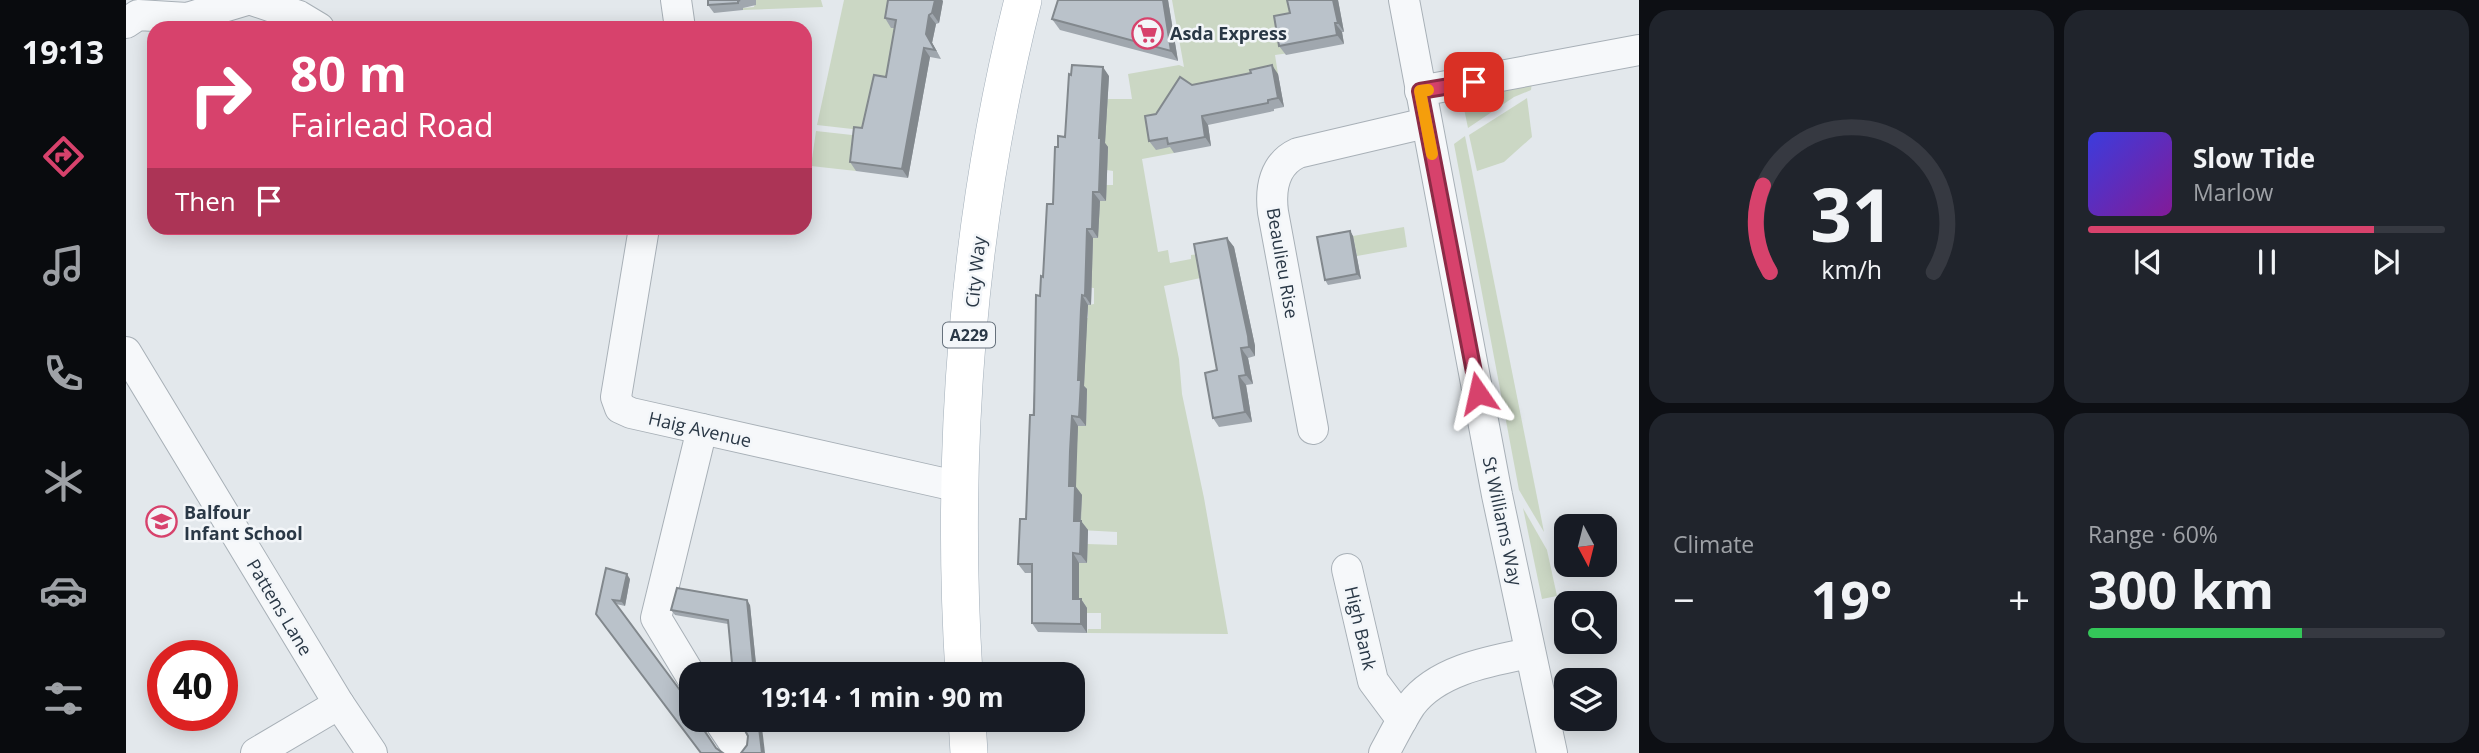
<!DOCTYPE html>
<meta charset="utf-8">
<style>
:root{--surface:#171b24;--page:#20242c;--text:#f1f3f6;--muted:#9ea1a6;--line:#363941;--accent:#d7426c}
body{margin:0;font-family:"Open Sans",sans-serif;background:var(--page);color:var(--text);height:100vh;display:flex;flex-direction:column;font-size:26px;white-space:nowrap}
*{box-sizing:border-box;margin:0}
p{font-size:23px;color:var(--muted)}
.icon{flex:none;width:38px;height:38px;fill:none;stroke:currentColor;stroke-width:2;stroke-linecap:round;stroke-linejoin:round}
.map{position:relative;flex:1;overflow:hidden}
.drawer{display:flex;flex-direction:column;gap:10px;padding:10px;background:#0d0f14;width:840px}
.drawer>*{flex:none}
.banner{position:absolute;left:21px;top:21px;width:665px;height:214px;border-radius:21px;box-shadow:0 4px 18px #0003;background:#d7426c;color:#fff;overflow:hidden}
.needle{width:46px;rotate:173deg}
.tools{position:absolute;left:1428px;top:514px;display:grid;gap:14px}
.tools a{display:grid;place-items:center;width:63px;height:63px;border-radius:14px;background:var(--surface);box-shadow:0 4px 18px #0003;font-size:35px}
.speed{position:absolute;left:21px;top:640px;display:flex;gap:14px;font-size:35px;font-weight:700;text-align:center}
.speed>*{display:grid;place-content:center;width:91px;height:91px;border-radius:50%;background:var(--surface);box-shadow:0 4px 18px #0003;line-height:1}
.speed .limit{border:10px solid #d22;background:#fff;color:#111}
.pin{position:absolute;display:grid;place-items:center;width:60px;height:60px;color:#fff;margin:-30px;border-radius:14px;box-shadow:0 4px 10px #0006}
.me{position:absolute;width:77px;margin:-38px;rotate:349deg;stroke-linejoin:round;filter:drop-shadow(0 0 5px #0008)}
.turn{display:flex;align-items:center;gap:24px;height:147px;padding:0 28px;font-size:32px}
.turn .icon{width:91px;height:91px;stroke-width:2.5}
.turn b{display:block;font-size:49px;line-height:60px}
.then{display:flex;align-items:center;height:66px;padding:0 28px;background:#0003;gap:14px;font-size:26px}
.big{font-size:52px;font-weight:700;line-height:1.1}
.drawer .card{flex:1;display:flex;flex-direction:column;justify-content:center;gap:10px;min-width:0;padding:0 24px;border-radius:21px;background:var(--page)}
.drawer .dial{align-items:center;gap:0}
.dial svg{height:182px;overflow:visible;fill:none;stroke:var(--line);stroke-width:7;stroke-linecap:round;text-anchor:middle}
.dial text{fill:var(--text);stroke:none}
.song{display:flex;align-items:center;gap:21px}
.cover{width:84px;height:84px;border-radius:10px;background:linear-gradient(135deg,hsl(240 70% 55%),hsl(290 70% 35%))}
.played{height:7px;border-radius:4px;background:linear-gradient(90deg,var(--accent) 80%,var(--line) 80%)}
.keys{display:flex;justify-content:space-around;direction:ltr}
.heat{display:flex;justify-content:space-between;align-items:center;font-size:38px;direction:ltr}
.charge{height:10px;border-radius:5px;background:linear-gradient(90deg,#34c759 60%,var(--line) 0)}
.drawer .tiles{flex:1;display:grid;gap:10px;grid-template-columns:repeat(2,1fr)}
.trip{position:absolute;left:553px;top:662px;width:406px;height:70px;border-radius:21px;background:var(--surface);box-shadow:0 4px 18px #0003;font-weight:700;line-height:70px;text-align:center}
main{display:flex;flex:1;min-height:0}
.tab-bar{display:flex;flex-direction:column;width:126px;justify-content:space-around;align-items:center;background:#090b0e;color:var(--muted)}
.tab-bar .icon{width:49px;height:49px}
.tab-bar .active{color:var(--accent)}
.tab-bar b{font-size:32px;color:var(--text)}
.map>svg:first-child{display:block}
.green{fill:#cbd7c4}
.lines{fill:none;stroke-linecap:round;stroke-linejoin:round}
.minor-casing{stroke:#a8b0b7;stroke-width:32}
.major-casing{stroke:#a2aeb9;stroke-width:38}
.minor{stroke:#f6f8fa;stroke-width:30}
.major{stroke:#fff;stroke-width:37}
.wall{fill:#a0a7ae}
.shaded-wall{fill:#82888d}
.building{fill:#bac2ca;stroke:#82888d;stroke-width:2}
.route-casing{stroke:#8c2b46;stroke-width:18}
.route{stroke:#d7426c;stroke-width:12}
.slow{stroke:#f59e0b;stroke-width:12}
.labels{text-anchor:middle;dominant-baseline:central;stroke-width:5;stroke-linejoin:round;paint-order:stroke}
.shield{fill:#f3f6f9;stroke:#66717c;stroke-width:2}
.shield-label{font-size:16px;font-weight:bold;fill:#2a3846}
.poi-label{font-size:18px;font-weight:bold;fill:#2a3846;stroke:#f3f6f9;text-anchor:start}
.street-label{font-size:18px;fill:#2a3846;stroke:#f3f6f9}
</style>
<main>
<nav class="tab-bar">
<b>19:13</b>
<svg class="icon active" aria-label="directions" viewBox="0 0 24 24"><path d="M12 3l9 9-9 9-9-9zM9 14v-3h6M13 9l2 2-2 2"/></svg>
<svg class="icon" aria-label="music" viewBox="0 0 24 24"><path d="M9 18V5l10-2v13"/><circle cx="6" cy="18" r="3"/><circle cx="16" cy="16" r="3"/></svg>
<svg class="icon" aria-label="phone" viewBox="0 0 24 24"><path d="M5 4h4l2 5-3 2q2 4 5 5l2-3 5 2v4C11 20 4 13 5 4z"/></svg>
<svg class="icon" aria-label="climate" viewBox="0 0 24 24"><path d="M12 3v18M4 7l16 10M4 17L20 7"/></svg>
<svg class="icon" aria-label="car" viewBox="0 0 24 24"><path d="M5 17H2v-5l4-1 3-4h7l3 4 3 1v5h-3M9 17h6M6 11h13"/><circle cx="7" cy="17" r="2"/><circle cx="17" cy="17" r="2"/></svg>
<svg class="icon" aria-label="filters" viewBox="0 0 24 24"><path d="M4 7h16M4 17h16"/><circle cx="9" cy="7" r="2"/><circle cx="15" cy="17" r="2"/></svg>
</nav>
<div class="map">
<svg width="1513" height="753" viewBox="0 0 1513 753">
<rect width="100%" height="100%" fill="#e3e8ec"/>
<!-- green -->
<g class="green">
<path d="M630,0H695L697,7L617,10V8L628,7Z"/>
<path d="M718,0H780L776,30L744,131L691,125Z"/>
<path d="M1046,0H1166L1185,50L1149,55L1152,74L1130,78L1047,147L1048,153L1016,159L1032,252L1042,250L1044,263L1065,259V255L1074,254L1079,277L1038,286L1053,359L1056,394L1078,498L1102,634L961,633L962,629H975V613H961L945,608C955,586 953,584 944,562L960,563L961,544L991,545V532L954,530L938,495C952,462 953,459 940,425H960L961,390L958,389L955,318H962V305L968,304V288L956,287C965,265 971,260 958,237H972L958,215L980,185H987V171L981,170L960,146L982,99H1006L1002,74L1053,65L1058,67Z"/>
<path d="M1406,82L1405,90L1388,97L1342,128L1336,99L1340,95Z"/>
<path d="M1401,98L1406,137L1378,162L1351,171L1343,135Z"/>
<path d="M690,131L735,136L730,171L685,166Z"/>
<path d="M1339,136L1418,532L1393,490L1328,144Z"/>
<path d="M1278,227L1281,247L1231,256L1227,236Z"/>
<path d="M1397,508L1421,550L1431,596L1416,599Z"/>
</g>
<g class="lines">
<defs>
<g id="minor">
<path d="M126,0L173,16L193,28"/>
<path d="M550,0L554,28"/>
<path d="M1278,0L1371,495L1426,753"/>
<path d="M0,23L12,15L61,18L121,0"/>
<path d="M1294,91L1513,50"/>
<path d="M518,228L490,397L494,408L505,413L834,487"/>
<path d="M0,352L213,704L246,753"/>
<path d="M1187,429L1147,212C1144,188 1148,164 1172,153L1300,123"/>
<path d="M1221,569L1247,681L1276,720"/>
<path d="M565,676L530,618L576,429"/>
<path d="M592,719L608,743"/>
<path d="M130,753L213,704"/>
<path d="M1258,753C1267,737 1275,720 1285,705C1311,670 1364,661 1404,653"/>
</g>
<g id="major">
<path d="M838,674C824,450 842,218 897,0"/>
<path d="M841,719L843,753"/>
</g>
</defs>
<!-- minor casing -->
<use href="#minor" class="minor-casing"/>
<!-- major casing -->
<use href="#major" class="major-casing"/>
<!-- minor -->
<use href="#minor" class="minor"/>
<!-- major -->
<use href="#major" class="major"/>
</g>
<!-- wall -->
<g class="wall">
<path d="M582,0H630V5L617,8V10L588,13L582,5Z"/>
<path d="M762,0H816L817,1L813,23L810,24L806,43L815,59L804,57L782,178L730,171L724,162L736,128L760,77L769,28H765L759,18Z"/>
<path d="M1042,0L1052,61L934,30L926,19Z"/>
<path d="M1161,0H1212L1218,32H1216L1218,44L1160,55L1153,46L1164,13Z"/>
<path d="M1152,74L1158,107L1148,109V111L1082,125L1085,146L1048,153L1044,147L1030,150L1023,141L1030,114L1066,85Z"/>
<path d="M983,76L979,143L982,147L980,201H974L972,238H967L965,305H962L961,319L958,386L961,389L960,426H952L950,460V487L956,495L955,521L962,530L961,563H953V599H955L961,608V633L912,632L906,623V573H899L892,564L900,519L914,296L927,204L932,147Z"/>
<path d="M1224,231L1227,236L1235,279L1202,285L1199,280Z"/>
<path d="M1101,238L1108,247L1129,346V356L1122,358L1127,384L1120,385L1126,422L1093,427L1087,418Z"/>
<path d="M504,579L499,606L490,604L575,753L470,614Z"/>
<path d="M624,605L631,674H607L602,624L549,615L545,610Z"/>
</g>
<!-- shaded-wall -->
<g class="shaded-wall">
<path d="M809,0H816L817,1L813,23L806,13Z"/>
<path d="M1037,0H1042L1052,61L1045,51Z"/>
<path d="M1207,0H1212L1218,32L1212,23Z"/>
<path d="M803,15L810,24L806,43L815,59L800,34Z"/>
<path d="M1209,23L1216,32L1218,44L1211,35Z"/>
<path d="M798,48L804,57L782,178L776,169Z"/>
<path d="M1146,65L1152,74L1158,107L1152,98Z"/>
<path d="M977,67L983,76L979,143L982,147L980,201L973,192V138Z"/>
<path d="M1076,116L1082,125L1085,146L1079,137Z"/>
<path d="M967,192L974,201L972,238L966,229Z"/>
<path d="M961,229L967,238L965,305L959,296Z"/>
<path d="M1224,231L1227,236L1235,279L1231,274Z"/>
<path d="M1101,238L1108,247L1129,346V356L1123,347Z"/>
<path d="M956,295L962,305L958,386L961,389L960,426L953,417L952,380Z"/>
<path d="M1115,348L1122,358L1127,384L1120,375Z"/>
<path d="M1113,376L1120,385L1126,422L1119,412Z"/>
<path d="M946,416L952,426L950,487L956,495L954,530L948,521L943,486Z"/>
<path d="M955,521L962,530L961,563L954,554Z"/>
<path d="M947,553L953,563V608L947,599Z"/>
<path d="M501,574L504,579L499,606L495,601Z"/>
<path d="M955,599L961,608V633L955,624Z"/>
<path d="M621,600L624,605L631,674H628Z"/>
<path d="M632,719H635L639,753H636Z"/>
</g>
<!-- building -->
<g class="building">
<path d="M582,0H614L612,1V3L582,5Z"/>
<path d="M762,0H809L806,13L803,15L800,34L809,50L798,48L776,169L724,162L728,127L736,128L748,75L760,77L770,20L759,18Z"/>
<path d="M932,0H1037L1045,51L926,19Z"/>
<path d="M1161,0H1207L1212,23H1209L1211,35L1153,46L1148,16L1164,13Z"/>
<path d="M946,65L977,67L973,138H975L973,192H967L966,229H961L959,296L956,295L955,309L952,380H955L953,417L946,416L944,451L943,486H949L948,521H955L954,554L947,553V599H955V624L906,623V564H892L894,519H900L904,415H908L910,295L914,296L915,276L917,277L921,204H927L929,147H932V136L939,137L943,74L945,75Z"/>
<path d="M1146,65L1152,98L1142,100V103L1076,116L1079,137L1042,144L1041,138L1023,141L1019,116L1030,114L1054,77L1066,85L1125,73L1124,70Z"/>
<path d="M1224,231L1231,274L1199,280L1191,237Z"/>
<path d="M1101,238L1122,336L1123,347L1115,348L1120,375L1113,376L1119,412L1087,418L1079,373L1091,370L1068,244Z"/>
<path d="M480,568L501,574L495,601L487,600L565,705V719H573L574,724L590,748L597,753H575L470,614Z"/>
<path d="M551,588L621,600L628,674H607L602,620L545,610Z"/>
<path d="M613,719H632L636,753H615L621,745L622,736Z"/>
</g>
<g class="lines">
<defs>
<path id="route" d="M1348,82L1294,91L1352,393"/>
</defs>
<!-- route casing -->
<use href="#route" class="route-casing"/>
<!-- route -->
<use href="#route" class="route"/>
<!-- slow -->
<path class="slow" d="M1302,90L1294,91L1306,154"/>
</g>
<!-- icons -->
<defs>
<symbol id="supermarket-ring" viewBox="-11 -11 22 22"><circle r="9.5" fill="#f3f6f9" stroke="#d7426c" stroke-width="1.5"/><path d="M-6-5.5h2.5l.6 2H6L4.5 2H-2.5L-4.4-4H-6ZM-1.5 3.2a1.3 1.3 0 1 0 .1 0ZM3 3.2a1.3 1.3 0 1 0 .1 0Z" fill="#d7426c"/></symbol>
<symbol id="school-ring" viewBox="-11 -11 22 22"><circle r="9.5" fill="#f3f6f9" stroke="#d7426c" stroke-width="1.5"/><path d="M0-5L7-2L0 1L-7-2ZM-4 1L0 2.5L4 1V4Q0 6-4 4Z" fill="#d7426c"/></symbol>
</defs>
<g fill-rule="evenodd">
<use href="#supermarket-ring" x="1004" y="16" width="35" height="35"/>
<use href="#school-ring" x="18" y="504" width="35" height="35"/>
</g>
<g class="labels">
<!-- shield labels -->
<rect class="shield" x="817" y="322.5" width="52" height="25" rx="5"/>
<g class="shield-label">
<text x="843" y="335">A229</text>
</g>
<!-- poi labels -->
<g class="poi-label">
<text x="1044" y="33">Asda Express</text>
<text x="58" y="512">Balfour<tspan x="58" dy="21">Infant School</tspan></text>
</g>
<!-- street labels -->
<g class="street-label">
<text transform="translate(1157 263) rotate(80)">Beaulieu Rise</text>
<text transform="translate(849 272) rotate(-84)">City Way</text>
<text transform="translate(574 429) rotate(13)">Haig Avenue</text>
<text transform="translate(1377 521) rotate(78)">St Williams Way</text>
<text transform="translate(154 607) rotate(59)">Pattens Lane</text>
<text transform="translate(1235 628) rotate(77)">High Bank</text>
</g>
</g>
</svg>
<div class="tools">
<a><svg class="needle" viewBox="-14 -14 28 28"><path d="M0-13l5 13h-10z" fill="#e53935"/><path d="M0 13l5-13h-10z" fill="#9ea1a6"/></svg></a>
<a><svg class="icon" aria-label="search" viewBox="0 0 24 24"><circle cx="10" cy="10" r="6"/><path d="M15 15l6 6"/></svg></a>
<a><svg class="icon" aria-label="layers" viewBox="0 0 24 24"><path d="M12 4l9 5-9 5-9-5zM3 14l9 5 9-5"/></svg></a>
</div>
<div class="speed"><div class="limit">40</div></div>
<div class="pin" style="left:1348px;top:82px;background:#d93025"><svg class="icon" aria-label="arrive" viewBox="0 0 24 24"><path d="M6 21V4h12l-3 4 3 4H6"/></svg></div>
<svg class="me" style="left:1352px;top:393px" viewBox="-20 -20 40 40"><path d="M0-17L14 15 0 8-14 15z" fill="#d7426c" stroke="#fff" stroke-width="4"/></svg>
<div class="trip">19:14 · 1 min · 90 m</div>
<div class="banner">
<div class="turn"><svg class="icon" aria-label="right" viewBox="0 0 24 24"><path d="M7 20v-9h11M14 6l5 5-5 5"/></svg><div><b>80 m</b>Fairlead Road</div></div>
<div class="then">Then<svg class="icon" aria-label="arrive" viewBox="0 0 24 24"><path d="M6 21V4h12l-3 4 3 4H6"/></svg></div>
</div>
</div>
<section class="drawer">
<div class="tiles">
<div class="card dial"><svg viewBox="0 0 100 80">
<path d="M14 69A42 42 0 1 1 86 69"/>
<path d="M14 69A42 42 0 0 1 11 31" stroke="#d7426c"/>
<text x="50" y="56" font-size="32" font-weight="700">31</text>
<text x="50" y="72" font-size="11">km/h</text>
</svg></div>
<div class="card">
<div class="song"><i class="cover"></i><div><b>Slow Tide</b><p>Marlow</p></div></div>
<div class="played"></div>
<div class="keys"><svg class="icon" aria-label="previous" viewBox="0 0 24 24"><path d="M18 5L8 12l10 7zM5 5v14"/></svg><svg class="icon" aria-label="pause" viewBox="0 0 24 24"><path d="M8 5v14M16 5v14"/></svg><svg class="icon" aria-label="next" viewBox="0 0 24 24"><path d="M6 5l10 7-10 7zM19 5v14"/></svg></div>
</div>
<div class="card"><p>Climate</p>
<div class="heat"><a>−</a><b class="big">19°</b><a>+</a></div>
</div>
<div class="card"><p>Range · 60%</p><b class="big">300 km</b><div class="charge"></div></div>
</div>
</section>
</main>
